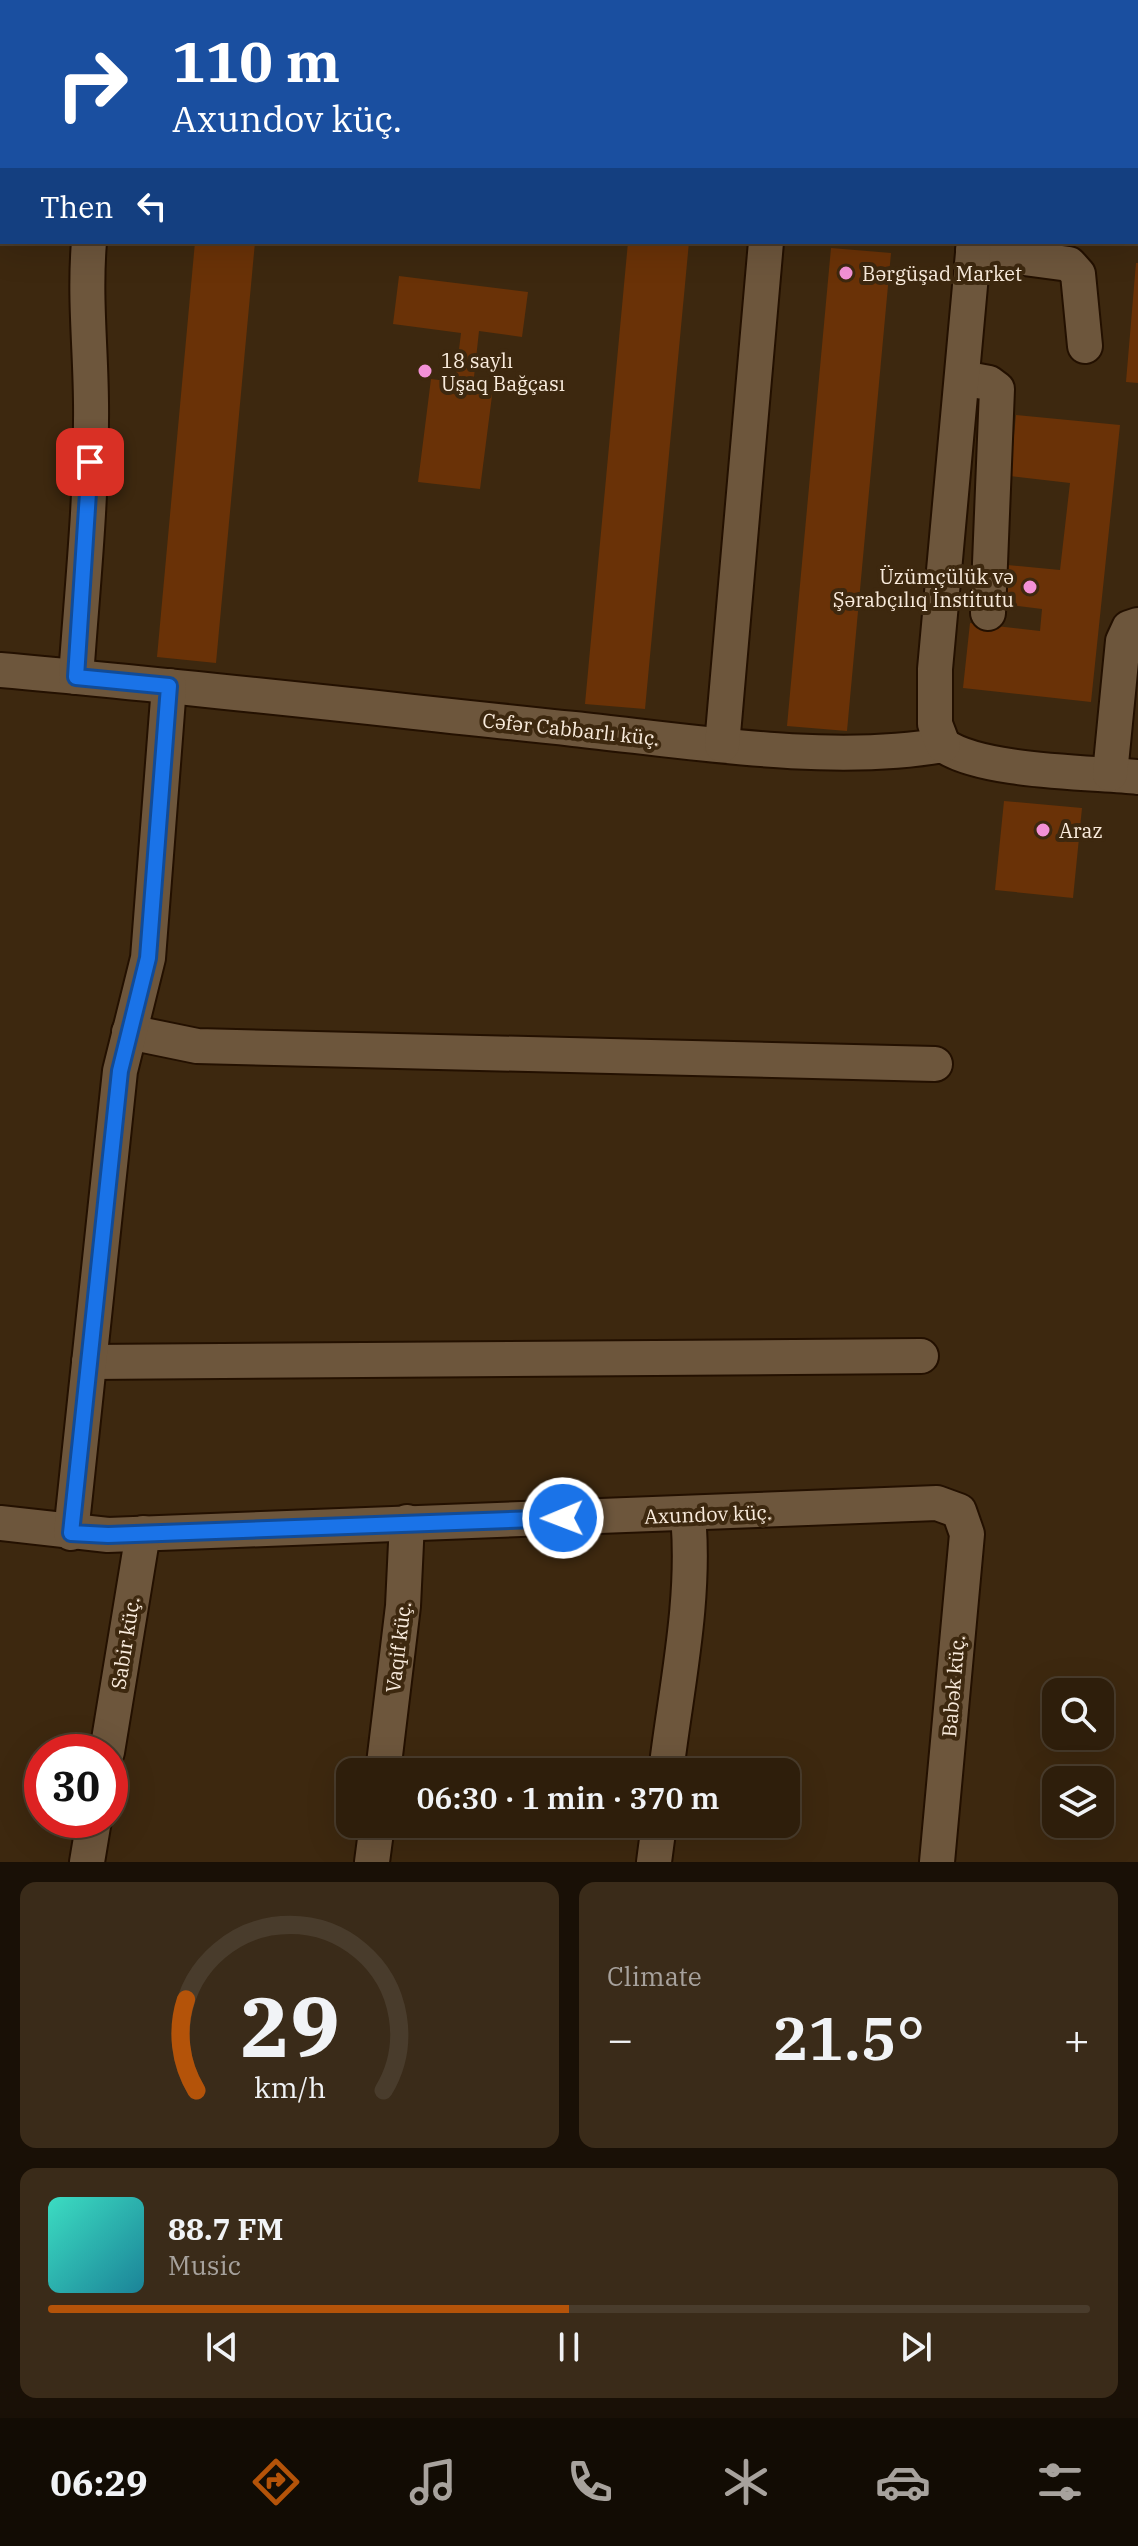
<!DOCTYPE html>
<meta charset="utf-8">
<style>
:root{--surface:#2e1e0b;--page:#3a2b19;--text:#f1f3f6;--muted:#a7a29d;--line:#493c2c;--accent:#b45309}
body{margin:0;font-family:"IBM Plex Serif",serif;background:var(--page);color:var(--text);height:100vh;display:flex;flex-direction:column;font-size:30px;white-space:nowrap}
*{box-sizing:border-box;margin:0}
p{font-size:26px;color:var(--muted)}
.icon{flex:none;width:44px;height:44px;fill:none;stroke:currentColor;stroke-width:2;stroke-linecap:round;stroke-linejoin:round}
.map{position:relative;height:1862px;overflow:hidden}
.drawer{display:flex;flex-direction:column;gap:20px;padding:20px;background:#191006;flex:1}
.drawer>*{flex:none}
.hud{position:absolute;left:0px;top:0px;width:1138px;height:244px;box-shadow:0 8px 32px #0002,0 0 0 2px var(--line);background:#1a4fa0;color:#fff;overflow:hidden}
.tools{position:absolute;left:1042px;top:1678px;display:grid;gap:16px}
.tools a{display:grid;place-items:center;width:72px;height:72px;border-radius:16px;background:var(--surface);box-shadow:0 8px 32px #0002,0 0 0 2px var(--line);font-size:40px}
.speed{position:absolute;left:24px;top:1734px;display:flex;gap:16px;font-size:40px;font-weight:700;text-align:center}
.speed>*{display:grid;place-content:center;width:104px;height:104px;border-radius:50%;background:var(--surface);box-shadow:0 8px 32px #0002,0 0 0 2px var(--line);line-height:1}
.speed .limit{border:12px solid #d22;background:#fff;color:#111}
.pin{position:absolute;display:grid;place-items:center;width:68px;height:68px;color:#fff;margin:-34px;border-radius:16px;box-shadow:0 4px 12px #0006}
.me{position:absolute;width:88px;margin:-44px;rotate:269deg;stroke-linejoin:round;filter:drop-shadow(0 0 6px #0008)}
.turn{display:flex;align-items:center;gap:28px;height:168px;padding:0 40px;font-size:36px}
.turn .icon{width:104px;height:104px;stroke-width:2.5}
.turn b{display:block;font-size:56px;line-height:68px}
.then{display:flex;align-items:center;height:76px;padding:0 40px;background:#0003;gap:16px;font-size:30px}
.big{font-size:60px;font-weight:600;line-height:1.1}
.drawer .tile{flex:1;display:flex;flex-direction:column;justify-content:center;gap:12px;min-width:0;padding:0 28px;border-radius:16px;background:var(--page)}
.drawer .dial{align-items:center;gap:0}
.dial svg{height:208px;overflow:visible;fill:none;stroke:var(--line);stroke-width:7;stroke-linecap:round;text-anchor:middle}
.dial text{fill:var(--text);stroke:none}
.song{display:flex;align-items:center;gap:24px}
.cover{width:96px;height:96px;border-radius:12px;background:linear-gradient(135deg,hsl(170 70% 55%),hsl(190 70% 35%))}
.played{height:8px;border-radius:4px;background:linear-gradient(90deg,var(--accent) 50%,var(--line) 50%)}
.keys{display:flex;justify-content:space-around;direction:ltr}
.heat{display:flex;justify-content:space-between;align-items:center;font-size:44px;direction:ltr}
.drawer .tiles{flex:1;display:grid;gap:20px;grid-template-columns:1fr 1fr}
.tile:last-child{grid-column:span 2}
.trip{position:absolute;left:336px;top:1758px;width:464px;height:80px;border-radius:16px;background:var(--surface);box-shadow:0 8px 32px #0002,0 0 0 2px var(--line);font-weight:600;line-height:80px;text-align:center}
.tabs{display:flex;height:128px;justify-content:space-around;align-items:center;background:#120c04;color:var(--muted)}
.tabs .icon{width:56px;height:56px}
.tabs .current{color:var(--accent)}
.tabs b{font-size:36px;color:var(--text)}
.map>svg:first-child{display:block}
.green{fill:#753d31}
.building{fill:#6a3207}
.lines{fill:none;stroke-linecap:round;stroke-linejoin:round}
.minor-casing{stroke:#231000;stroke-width:38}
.minor{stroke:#6d563c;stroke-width:34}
.route-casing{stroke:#114b97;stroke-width:20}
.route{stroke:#1a73e8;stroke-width:14}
.poi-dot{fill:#f391d6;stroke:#3d280f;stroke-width:3}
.labels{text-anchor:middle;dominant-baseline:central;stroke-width:8;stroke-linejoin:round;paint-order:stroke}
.poi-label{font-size:20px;fill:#f9ebdc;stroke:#3d280f;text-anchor:start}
.street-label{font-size:20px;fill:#f9ebdc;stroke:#3d280f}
</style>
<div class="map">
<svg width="1138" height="1862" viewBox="0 0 1138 1862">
<rect width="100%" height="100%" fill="#3d280f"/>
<!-- green -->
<path class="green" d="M352,0H758V2Z"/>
<!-- building -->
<g class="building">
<path d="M195,242H255L216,663L157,657Z"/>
<path d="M628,242H689L645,709L585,704Z"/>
<path d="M831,248L891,253L847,731L787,726Z"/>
<path d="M1136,263H1138V383L1126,382Z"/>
<path d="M399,276L528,292L522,337L479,331L473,386L493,388L480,489L418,482L431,379L455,382L461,333L393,324Z"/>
<path d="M1016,415L1120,425L1091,702L963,688L970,623L1040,631L1042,609L1003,604L1007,565L1060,570L1070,483L1010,476Z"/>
<path d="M1004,801L1082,808L1073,898L995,890Z"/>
</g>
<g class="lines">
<defs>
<g id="minor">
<path d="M247,2V0"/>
<path d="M994,2V0"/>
<path d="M0,89H2"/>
<path d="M1136,121H1138"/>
<path d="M973,251L1069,264L1078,274L1085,346"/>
<path d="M962,378L989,383L997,389L988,613"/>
<path d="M0,670C192,687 383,709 574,729C687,741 831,765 943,745C981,772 1088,772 1138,777"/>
<path d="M76,677C82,591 91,506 91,420C92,360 84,302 89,242"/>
<path d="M722,745L766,242"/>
<path d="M943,745L935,724V669L974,242"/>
<path d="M1110,774L1123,641L1129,628L1138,625"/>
<path d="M129,1032L197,1046L935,1064"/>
<path d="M89,1362L921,1356"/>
<path d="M0,1523L108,1535L937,1503L959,1511L967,1534L937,1862"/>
<path d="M71,1533L120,1071L148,958L169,686"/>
<path d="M107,1752L143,1533"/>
<path d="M383,1772L403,1606L407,1522"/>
<path d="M666,1772C676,1688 696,1600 688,1515"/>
<path d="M87,1862L94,1820"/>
<path d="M372,1862L377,1824"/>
<path d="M654,1862L659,1824"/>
</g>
</defs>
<!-- minor casing -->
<use href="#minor" class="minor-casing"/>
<!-- minor -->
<use href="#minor" class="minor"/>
</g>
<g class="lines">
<defs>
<path id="route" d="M90,462L76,677L169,686L148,958L120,1071L71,1533L108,1535L563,1518"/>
</defs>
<!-- route casing -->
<use href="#route" class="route-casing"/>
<!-- route -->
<use href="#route" class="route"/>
</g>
<!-- markers -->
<g class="poi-dot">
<circle cx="846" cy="273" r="8"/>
<circle cx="425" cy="371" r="8"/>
<circle cx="1030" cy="587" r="8"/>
<circle cx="1043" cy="830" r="8"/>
</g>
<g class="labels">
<!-- poi labels -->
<g class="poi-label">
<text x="862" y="273">Bərgüşad Market</text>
<text x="441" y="360">18 saylı<tspan x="441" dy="23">Uşaq Bağçası</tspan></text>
<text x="1014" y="576" text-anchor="end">Üzümçülük və<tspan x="1014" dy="23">Şərabçılıq İnstitutu</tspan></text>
<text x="1059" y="830">Araz</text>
</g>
<!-- street labels -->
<g class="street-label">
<text transform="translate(571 729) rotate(6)">Cəfər Cabbarlı küç.</text>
<text transform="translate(708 1514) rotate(-2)">Axundov küç.</text>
<text transform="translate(125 1643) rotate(-81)">Sabir küç.</text>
<text transform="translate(398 1647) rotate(-83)">Vaqif küç.</text>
<text transform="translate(953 1686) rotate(-85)">Babək küç.</text>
</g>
</g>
</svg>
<div class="tools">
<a><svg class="icon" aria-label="search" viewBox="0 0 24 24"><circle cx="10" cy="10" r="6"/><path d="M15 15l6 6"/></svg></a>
<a><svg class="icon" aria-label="layers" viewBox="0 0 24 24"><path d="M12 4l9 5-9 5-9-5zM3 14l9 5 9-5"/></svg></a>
</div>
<div class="speed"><div class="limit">30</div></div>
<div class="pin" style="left:90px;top:462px;background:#d93025"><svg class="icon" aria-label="arrive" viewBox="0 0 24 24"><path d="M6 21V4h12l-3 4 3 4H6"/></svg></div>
<svg class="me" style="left:563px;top:1518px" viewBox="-20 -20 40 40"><circle r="17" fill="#1a73e8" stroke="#fff" stroke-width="3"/><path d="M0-11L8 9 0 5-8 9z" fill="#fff"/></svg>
<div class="trip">06:30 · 1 min · 370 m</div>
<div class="hud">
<div class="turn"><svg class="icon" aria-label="right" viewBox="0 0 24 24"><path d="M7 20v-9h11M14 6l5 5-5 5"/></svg><div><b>110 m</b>Axundov küç.</div></div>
<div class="then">Then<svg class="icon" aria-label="left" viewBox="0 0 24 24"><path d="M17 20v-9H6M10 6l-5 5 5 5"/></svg></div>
</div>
</div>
<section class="drawer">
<div class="tiles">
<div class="tile dial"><svg viewBox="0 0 100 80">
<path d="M14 69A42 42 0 1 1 86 69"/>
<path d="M14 69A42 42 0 0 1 10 34" stroke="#b45309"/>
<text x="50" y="56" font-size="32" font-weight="700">29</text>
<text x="50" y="72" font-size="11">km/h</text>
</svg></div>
<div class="tile"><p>Climate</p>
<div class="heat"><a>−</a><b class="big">21.5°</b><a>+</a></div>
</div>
<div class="tile">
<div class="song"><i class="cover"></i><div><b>88.7 FM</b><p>Music</p></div></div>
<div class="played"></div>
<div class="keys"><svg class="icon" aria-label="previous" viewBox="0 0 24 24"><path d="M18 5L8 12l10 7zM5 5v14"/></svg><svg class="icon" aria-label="pause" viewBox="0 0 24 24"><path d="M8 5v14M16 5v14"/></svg><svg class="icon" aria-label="next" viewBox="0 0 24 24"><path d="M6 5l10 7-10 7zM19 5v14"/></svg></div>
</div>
</div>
</section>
<nav class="tabs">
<b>06:29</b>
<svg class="icon current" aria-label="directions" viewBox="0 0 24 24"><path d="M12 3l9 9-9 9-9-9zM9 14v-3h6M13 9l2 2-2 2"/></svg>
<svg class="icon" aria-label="music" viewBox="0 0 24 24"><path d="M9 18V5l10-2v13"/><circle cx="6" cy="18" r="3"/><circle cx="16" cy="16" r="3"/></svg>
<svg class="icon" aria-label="phone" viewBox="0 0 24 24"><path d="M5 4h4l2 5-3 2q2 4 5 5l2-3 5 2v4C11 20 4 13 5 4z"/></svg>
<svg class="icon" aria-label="climate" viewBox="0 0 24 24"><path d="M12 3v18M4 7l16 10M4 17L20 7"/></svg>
<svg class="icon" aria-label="car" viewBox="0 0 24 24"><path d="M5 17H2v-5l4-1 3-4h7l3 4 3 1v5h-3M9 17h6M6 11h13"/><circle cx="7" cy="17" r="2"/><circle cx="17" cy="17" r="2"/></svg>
<svg class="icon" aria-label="filters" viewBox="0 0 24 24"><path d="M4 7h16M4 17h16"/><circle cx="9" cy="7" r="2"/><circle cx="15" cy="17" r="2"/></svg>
</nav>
